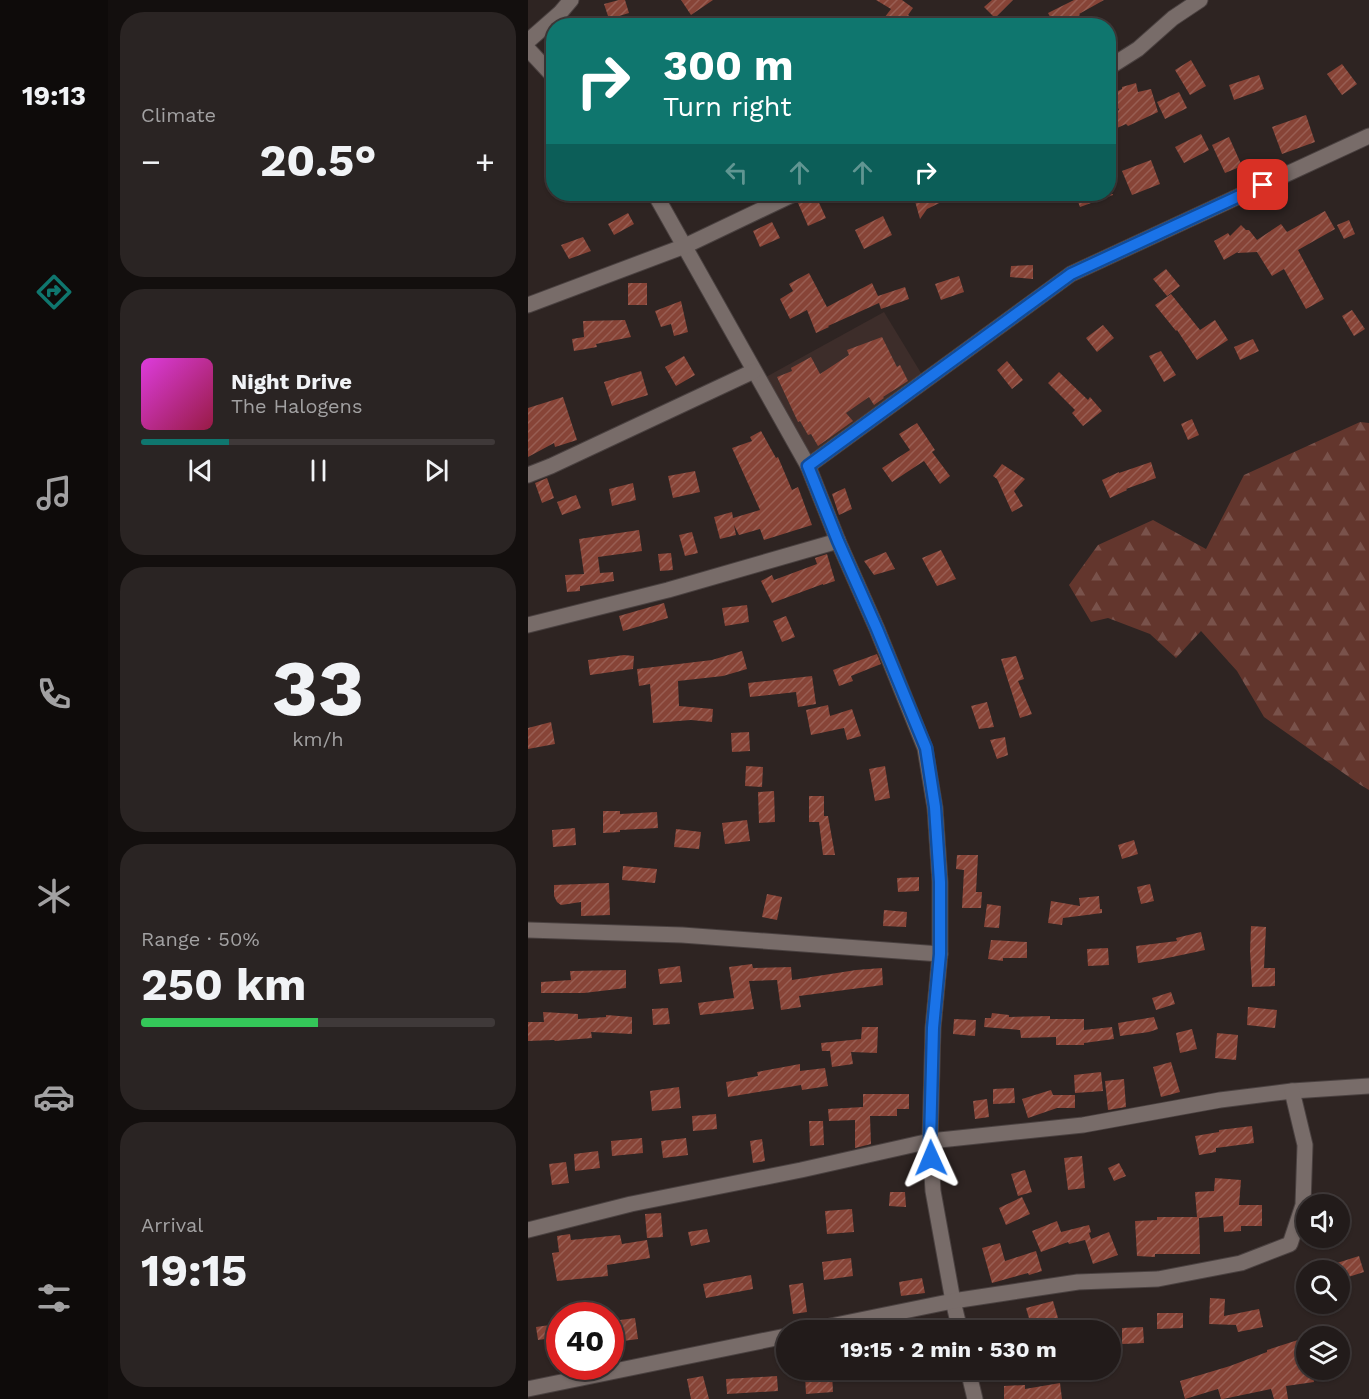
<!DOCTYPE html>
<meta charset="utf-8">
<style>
:root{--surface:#221b1a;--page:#2a2423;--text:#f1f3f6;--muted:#a2a1a2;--line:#3f3939;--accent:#0f766e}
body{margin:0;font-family:"Work Sans",sans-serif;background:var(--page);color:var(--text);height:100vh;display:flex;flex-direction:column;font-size:22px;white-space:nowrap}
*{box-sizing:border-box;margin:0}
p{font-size:20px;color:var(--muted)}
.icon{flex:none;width:33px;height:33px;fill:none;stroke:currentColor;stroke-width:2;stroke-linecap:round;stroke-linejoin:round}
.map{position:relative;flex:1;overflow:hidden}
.details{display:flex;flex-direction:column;gap:12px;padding:12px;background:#130f0e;width:420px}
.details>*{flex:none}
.hud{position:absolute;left:18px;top:18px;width:570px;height:183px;border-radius:24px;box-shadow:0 2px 4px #0004,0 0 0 2px var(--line);background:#0f766e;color:#fff;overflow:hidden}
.fabs{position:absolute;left:768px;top:1194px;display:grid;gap:12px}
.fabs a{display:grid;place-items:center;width:54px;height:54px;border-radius:50%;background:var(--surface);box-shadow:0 2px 4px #0004,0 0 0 2px var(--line);font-size:30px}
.speed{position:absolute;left:18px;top:1302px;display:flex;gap:12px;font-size:30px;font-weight:700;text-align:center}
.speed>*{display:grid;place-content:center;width:78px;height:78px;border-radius:50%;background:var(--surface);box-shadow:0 2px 4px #0004,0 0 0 2px var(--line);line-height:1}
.speed .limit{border:9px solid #d22;background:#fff;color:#111}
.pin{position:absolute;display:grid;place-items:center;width:51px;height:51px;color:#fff;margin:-26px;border-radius:12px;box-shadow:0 3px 9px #0006}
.me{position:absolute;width:66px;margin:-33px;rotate:359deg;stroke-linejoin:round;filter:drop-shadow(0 0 4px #0008)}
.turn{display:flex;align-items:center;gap:21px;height:126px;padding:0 18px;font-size:27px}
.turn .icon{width:78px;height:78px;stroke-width:2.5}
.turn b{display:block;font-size:42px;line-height:51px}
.lanes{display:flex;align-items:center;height:57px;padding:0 18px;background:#0003;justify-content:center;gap:30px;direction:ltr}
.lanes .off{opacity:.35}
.big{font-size:45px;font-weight:700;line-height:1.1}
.details .tile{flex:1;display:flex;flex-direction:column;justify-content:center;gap:9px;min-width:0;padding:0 21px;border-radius:24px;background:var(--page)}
.details .dial{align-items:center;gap:0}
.dial b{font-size:78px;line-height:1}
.song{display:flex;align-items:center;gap:18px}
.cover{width:72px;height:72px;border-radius:9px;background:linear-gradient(135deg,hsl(300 70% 55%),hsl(340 70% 35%))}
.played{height:6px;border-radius:3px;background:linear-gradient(90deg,var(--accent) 25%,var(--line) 25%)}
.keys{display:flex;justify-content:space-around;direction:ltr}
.heat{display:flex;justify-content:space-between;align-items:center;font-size:33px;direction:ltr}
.charge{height:9px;border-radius:4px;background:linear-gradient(90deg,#34c759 50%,var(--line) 0)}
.trip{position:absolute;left:248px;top:1320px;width:345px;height:60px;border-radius:30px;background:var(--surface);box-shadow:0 2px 4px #0004,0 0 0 2px var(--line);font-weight:700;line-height:60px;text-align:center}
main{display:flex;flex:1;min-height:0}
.tab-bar{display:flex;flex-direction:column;width:108px;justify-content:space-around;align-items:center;background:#0e0b0a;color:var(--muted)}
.tab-bar .icon{width:42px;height:42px}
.tab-bar .active{color:var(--accent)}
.tab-bar b{font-size:27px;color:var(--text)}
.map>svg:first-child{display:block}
.built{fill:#3d2d2a}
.forest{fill:url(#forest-firs)}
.building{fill:url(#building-hatch)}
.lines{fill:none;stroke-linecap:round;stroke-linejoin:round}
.minor-casing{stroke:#4a4140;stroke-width:17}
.minor{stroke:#786c69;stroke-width:15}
.route-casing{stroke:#114b97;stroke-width:15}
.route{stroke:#1a73e8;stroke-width:10}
</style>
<main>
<nav class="tab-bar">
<b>19:13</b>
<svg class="icon active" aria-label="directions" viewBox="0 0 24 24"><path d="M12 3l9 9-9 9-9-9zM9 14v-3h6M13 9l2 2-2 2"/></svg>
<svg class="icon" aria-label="music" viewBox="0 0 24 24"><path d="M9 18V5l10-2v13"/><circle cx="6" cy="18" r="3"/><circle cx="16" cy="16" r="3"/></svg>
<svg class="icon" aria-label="phone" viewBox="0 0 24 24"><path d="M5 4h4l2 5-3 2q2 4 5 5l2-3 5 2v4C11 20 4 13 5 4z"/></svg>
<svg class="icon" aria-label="climate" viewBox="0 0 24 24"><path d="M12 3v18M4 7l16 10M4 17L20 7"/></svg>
<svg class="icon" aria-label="car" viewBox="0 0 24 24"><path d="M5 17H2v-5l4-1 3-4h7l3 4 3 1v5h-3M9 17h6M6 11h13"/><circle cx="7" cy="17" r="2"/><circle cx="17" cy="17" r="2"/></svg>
<svg class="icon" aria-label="filters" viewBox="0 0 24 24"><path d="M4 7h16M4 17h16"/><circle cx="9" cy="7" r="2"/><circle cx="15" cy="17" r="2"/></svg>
</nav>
<section class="details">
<div class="tile"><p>Climate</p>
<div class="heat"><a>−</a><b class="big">20.5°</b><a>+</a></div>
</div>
<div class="tile">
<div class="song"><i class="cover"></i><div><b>Night Drive</b><p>The Halogens</p></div></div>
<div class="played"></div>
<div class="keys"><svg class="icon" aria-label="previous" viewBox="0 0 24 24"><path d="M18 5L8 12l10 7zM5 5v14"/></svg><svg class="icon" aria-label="pause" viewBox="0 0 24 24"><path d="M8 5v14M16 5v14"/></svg><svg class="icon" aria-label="next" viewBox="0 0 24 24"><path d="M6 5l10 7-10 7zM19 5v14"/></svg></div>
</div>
<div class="tile dial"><b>33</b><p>km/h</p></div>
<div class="tile"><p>Range · 50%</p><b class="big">250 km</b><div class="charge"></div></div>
<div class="tile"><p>Arrival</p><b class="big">19:15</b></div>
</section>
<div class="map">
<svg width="841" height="1399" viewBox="0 0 841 1399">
<defs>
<pattern id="forest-firs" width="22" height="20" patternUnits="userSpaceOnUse" patternTransform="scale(1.5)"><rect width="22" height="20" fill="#63362d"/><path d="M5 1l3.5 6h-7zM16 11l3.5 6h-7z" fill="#79524b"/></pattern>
<pattern id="building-hatch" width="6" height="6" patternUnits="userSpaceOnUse" patternTransform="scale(1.5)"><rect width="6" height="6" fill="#874437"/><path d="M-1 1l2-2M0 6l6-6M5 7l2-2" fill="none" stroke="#985e53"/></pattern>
</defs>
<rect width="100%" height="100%" fill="#2e2422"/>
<!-- built -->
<path class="built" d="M356,312L396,378L283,458L238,377Z"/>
<!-- forest -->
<path class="forest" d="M832,422L841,423V790L831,784L736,717L709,671L673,631L648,658L622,634L580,618L563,622L541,585L570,545L625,520L678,549L716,475Z"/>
<!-- building -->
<g class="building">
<path d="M91,0H97L101,13L81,19L76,4Z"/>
<path d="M153,0H185L163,15Z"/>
<path d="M348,0H374L385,8L380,15L394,26H350L363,9Z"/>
<path d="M464,0H485L467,18L456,7Z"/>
<path d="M546,0H576L551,14L552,15L531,26H527L520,13Z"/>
<path d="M663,60L678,86L662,95L647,70Z"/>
<path d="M814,64L829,84L814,95L799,74Z"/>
<path d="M731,75L736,89L706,100L701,85Z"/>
<path d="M608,83L610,92L623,89L630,112L600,126L598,124L580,132V115L591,110L584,94L594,89V87Z"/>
<path d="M651,92L659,108L637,119L629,102Z"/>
<path d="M778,115L787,142L754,154L744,127Z"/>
<path d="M673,134L681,150L656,163L647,147Z"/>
<path d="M701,137L714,166L697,173L684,145Z"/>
<path d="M623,160L632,184L604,195L594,171Z"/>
<path d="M287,194L298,218L280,226L270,203L274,200Z"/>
<path d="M385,194H430L399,209L392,219Z"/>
<path d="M547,194H585V195L552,207Z"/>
<path d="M797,211L807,229L770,250L796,299L778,309L756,269L744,276L729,252L709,253L713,250L696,260L686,241L700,233L702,236L713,225L718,230H721L729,240L753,224L759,232Z"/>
<path d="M100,213L106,224L86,235L80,224Z"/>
<path d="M355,216L364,235L336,249L327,230Z"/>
<path d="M821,220L827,234L816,239L809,225Z"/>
<path d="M244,222L252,238L232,247L225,231Z"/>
<path d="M55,237L63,251L41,259L33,245Z"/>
<path d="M505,265V279L482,277L483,266Z"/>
<path d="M638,269L652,286L639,296L625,279Z"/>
<path d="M281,273L299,307L344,283L350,296L377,287L381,299L353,309L351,303L300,326L301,327L288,333L279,310L262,319L252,299L265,291L261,284Z"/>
<path d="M431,276L436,292L413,300L407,284Z"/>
<rect x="100" y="283" width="19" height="22"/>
<path d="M643,294L672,330L687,320L700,340L669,360L649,330L648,331L627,305Z"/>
<path d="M153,301L160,332L146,336L143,324L133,327L127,311Z"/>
<path d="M824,310L837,329L826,336L814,316Z"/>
<path d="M97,320L103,337L68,344L69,347L46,351L44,339L56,337L55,321Z"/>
<path d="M575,325L586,338L569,352L558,338Z"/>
<path d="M354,337L369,367L372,365L380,381L355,397L356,398L346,405L341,397L318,413L325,421L290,446L283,434L280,435L272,421L270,422L249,377L264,371L263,368L283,357L292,374L321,355L319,350Z"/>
<path d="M725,339L731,351L712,360L706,347Z"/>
<path d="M633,351L648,375L636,382L621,356Z"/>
<path d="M156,356L167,375L148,386L137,367Z"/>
<path d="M479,361L495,380L484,389L469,370Z"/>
<path d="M113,371L120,395L84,406L76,382Z"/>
<path d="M531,372L560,400L562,397L574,411L555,426L544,413L547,410L520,383Z"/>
<path d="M35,397L49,440L27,447L26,443L0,457V408Z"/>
<path d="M664,419L671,435L660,440L653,424Z"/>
<path d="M389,423L407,450L404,452L422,476L412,484L396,461L364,482L354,468L382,450L371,434Z"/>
<path d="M233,431L248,458L250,457L264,490L270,487L284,525L236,540L232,529L211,535L206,525L208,535L192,539L186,517L204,512L205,518L232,510L204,448L224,441L222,437Z"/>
<path d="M623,462L628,478L598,489L599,490L582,498L574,480L591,472V473Z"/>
<path d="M474,464L497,479L486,491L495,506L484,512L469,479L465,476Z"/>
<path d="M167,471L172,492L145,498L140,476Z"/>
<path d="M19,478L26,498L14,503L7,483Z"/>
<path d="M105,483L108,500L84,506L81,489Z"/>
<path d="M317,488L324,509L311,515L304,494Z"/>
<path d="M48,495L53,508L34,515L29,502Z"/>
<path d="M111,530L114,551L70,557L72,573L85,572L86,581L52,586V591L39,592L37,575L56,574L51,539Z"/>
<path d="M164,532L170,553L157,556L151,535Z"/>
<path d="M413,550L428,579L409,586L394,558Z"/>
<path d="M358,552L367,569L346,575L336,561Z"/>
<path d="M143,553L145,570L132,571L130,554Z"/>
<path d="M299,554L307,581L295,585V584L244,603L233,581L244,575L246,580L289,564L287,558Z"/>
<path d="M136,603L140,618L95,631L91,616Z"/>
<path d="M219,605L221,622L197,626L194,608Z"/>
<path d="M258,616L267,637L254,642L245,621Z"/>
<path d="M214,651L219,669L195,676L150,681L151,706L185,709L184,722L163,720L125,723L122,684L111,686L109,669L184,660Z"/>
<path d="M349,654L353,664L323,676L325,681L311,686L305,670Z"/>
<path d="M96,655L106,656L105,669L62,675L60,660Z"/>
<path d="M488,656L496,679L490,681L504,714L492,718L473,659Z"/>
<path d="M284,676L288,704L270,707L268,692L222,697L220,683Z"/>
<path d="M459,702L466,727L451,729L443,706Z"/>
<path d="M300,705L302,716L324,709L333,736L319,740L316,728L283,735L278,710Z"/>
<path d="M23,722L27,744L0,749V728Z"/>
<path d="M221,732L222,751L204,752L203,733Z"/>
<path d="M477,737L480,755L469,759L462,740Z"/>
<path d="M218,766L235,767L234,787L217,786Z"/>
<path d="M357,766L362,798L347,801L341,769Z"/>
<path d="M246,791L247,822L231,823L230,792Z"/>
<path d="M281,796H296V816H300L307,855H295L291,822H281Z"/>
<path d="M75,811H92V814L129,812L130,828L92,830V832L75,833Z"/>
<path d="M219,820L222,841L197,844L194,823Z"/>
<path d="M47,828L48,845L25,847L24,830Z"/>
<path d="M148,829L173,832L171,849L146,847Z"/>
<path d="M606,840L610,854L594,859L590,845Z"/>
<path d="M429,855H450L448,892H454L453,908H434L436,870L428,869Z"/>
<path d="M95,866L129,869L127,883L94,880Z"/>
<path d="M391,877V891L370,892L369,878Z"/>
<path d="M81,883L82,915L53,916V902L33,905L29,902L26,896V885Z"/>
<path d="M622,884L626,901L613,904L609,887Z"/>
<path d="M239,894L254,897L249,920L234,917Z"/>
<path d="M571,896L572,909H574V913L535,918L534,925L520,923L523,901L552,906L551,898Z"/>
<path d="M459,904L473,906L471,928L456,927Z"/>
<path d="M356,910L379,912L378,927L355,926Z"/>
<path d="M723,926L738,927L736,968H747V986L724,987L722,951Z"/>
<path d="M673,932L677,950L630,960L610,963L608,946L649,941L648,938Z"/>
<path d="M463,940L499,942V958H475V961L460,959Z"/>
<path d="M580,948L581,965L560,966L559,949Z"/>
<path d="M224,964L225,968L263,967L264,980L328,970L354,968L355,985L271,996L273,1007L253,1010L249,980L221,981L226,1009L172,1015L170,1003L206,998L201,967Z"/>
<path d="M152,966L154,982L132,984L130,969Z"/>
<path d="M98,970V988L56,993H13V982L43,980L42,971Z"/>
<path d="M643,992L647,1004L628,1010L624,998Z"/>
<path d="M720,1007L749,1010L747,1028L719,1025Z"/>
<path d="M140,1008L142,1024L125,1025L124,1009Z"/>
<path d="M15,1012L50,1014V1019L78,1017V1015L104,1017V1034L63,1032L64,1038L27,1041L26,1040L0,1041V1022H16Z"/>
<path d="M464,1013L481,1015V1017L522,1016V1019H556V1030L584,1027L586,1039L556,1043V1045H528V1037L493,1038L492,1030L456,1027L457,1018H463Z"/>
<path d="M626,1017L630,1029L621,1032L592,1036L590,1023Z"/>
<path d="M426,1019L448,1020L447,1036L425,1034Z"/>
<path d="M334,1027H350L349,1053L323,1052L325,1064L304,1067L302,1051H294L293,1043L333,1039Z"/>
<path d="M664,1029L669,1049L652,1053L648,1033Z"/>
<path d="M689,1033L710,1035L708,1060L687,1058Z"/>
<path d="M643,1062L652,1092L633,1097L625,1067Z"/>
<path d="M272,1064V1071L297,1068L300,1086L274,1090L273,1085L200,1097L198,1082L230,1076L229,1072Z"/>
<path d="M573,1072L575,1091L547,1093L546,1075Z"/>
<path d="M596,1079L598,1107L580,1110L577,1081Z"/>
<path d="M151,1087L153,1108L124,1111L122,1091Z"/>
<path d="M486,1088L487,1103L465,1104V1089Z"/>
<path d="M523,1090L525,1095H547V1108H529L500,1118L494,1099Z"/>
<path d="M335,1094H381V1109H369V1116H342L343,1144L327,1148V1120L301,1121L300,1109L335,1107Z"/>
<path d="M459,1099L461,1117L447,1119L445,1101Z"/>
<path d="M188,1114L189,1129L165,1131L164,1116Z"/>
<path d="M281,1121H295L296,1145L282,1146Z"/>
<path d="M724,1126L726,1143L688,1148V1152L671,1155L667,1136L691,1132V1130Z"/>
<path d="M114,1138L115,1153L84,1156L83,1141Z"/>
<path d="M158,1138L160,1155L135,1158L133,1141Z"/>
<path d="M234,1139L237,1161L225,1163L222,1141Z"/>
<path d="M70,1151L72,1168L47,1171L46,1154Z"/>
<path d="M554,1156L557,1188L540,1190L536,1158Z"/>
<path d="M38,1162L41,1183L24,1185L21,1164Z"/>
<path d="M591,1163L598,1176L586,1181L580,1168Z"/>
<path d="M497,1170L504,1192L490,1196L483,1174Z"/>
<path d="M687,1178L713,1180L711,1205H734V1226H713V1231L696,1232L695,1216L671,1218L672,1254H627V1257L609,1256L607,1221L629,1220V1217H669L667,1192L686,1191Z"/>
<path d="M362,1192H377L378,1207L361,1206Z"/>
<path d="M494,1197L502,1214L478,1225L471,1208Z"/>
<path d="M324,1209L326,1232L299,1234L297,1211Z"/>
<path d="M133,1213L135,1237L119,1238L117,1214Z"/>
<path d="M529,1221L533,1232L561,1225L563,1232L561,1233L563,1239L581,1232L590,1255L565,1264L557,1240L541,1244L540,1242L513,1252L504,1231Z"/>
<path d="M179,1229L182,1242L163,1246L160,1232Z"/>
<path d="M42,1234L43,1240L92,1235L94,1244L119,1240L122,1258L79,1265L80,1276L29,1281L24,1253L31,1252L29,1236Z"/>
<path d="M472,1243L477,1261L508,1251L514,1271L501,1275L500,1273L464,1283L454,1248Z"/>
<path d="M831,1256L836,1272L814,1279L809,1263Z"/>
<path d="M323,1258L325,1276L296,1280L294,1262Z"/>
<path d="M223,1275L225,1289L178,1298L175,1284Z"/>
<path d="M394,1278L397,1293L373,1296L371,1282Z"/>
<path d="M275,1283L279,1312L265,1314L261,1285Z"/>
<path d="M682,1298L697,1299L696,1316L731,1309L735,1327L710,1332L708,1325L681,1324Z"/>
<path d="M525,1301L530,1318L503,1325L498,1308Z"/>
<path d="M629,1313H655V1328L629,1329Z"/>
<path d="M107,1318L110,1339L95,1341L92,1320Z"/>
<path d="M29,1324L31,1337L10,1340L8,1327Z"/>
<path d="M615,1327L616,1343L594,1344V1328Z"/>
<path d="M778,1339V1370H784L786,1382L758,1386L760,1399H746L743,1389L695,1399H693L690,1389L657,1399L652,1381L702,1366L739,1352V1350L770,1340Z"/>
<path d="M304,1374L305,1392L278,1394L277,1375Z"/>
<path d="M175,1376L181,1399H163L159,1379Z"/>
<path d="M249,1376L250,1391L199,1394L198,1379Z"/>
<path d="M532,1383L534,1399H476V1386L497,1385V1389Z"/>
</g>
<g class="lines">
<defs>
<g id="minor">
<path d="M0,41L32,13L43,0"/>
<path d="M0,49L26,77"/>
<path d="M580,68L610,49L645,18L672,0"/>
<path d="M127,194L280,466L310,541L349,629L397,748L407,808L412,882V954L405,1028L402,1141L405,1191L425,1301L432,1330"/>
<path d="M0,305L157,246L266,194"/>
<path d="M280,466L543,274L841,136"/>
<path d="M0,475L23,466L226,371"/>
<path d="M0,625L140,590L310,541"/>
<path d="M0,930L154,935L412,954"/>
<path d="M0,1230L103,1204L273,1170L402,1141L555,1125L692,1100L764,1091L841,1086"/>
<path d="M283,1330L425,1301L550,1282L630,1279L713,1263L762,1244L775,1205L777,1145L764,1091"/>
<path d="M440,1370L447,1399"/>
<path d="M0,1389L258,1336"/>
</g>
</defs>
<!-- minor casing -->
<use href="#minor" class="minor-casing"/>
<!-- minor -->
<use href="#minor" class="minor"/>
</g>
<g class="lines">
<defs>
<path id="route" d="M403,1158L402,1141L405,1028L412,954V882L407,807L398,748L349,629L310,541L280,466L543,274L735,185"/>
</defs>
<!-- route casing -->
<use href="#route" class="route-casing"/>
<!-- route -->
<use href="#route" class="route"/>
</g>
</svg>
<div class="fabs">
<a><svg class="icon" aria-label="sound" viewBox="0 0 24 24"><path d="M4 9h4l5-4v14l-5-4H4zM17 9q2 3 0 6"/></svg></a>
<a><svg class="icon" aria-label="search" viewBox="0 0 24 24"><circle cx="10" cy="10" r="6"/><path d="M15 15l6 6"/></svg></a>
<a><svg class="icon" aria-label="layers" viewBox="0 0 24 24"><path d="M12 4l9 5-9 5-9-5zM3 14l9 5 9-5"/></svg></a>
</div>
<div class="speed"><div class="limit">40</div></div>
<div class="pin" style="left:735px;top:185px;background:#d93025"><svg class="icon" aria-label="arrive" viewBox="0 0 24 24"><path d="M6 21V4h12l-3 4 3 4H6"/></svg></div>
<svg class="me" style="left:403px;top:1158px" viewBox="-20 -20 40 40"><path d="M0-17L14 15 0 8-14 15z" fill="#1a73e8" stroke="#fff" stroke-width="4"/></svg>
<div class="trip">19:15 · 2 min · 530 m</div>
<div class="hud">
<div class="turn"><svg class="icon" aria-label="right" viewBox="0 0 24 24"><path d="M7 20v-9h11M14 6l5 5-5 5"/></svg><div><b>300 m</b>Turn right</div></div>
<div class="lanes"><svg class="icon off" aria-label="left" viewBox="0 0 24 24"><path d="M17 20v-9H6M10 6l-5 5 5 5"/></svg><svg class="icon off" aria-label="ahead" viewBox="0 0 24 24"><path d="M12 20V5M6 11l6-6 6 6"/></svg><svg class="icon off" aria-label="ahead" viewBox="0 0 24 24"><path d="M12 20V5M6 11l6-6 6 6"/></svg><svg class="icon" aria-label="right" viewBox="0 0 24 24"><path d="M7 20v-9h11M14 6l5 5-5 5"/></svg></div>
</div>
</div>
</main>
